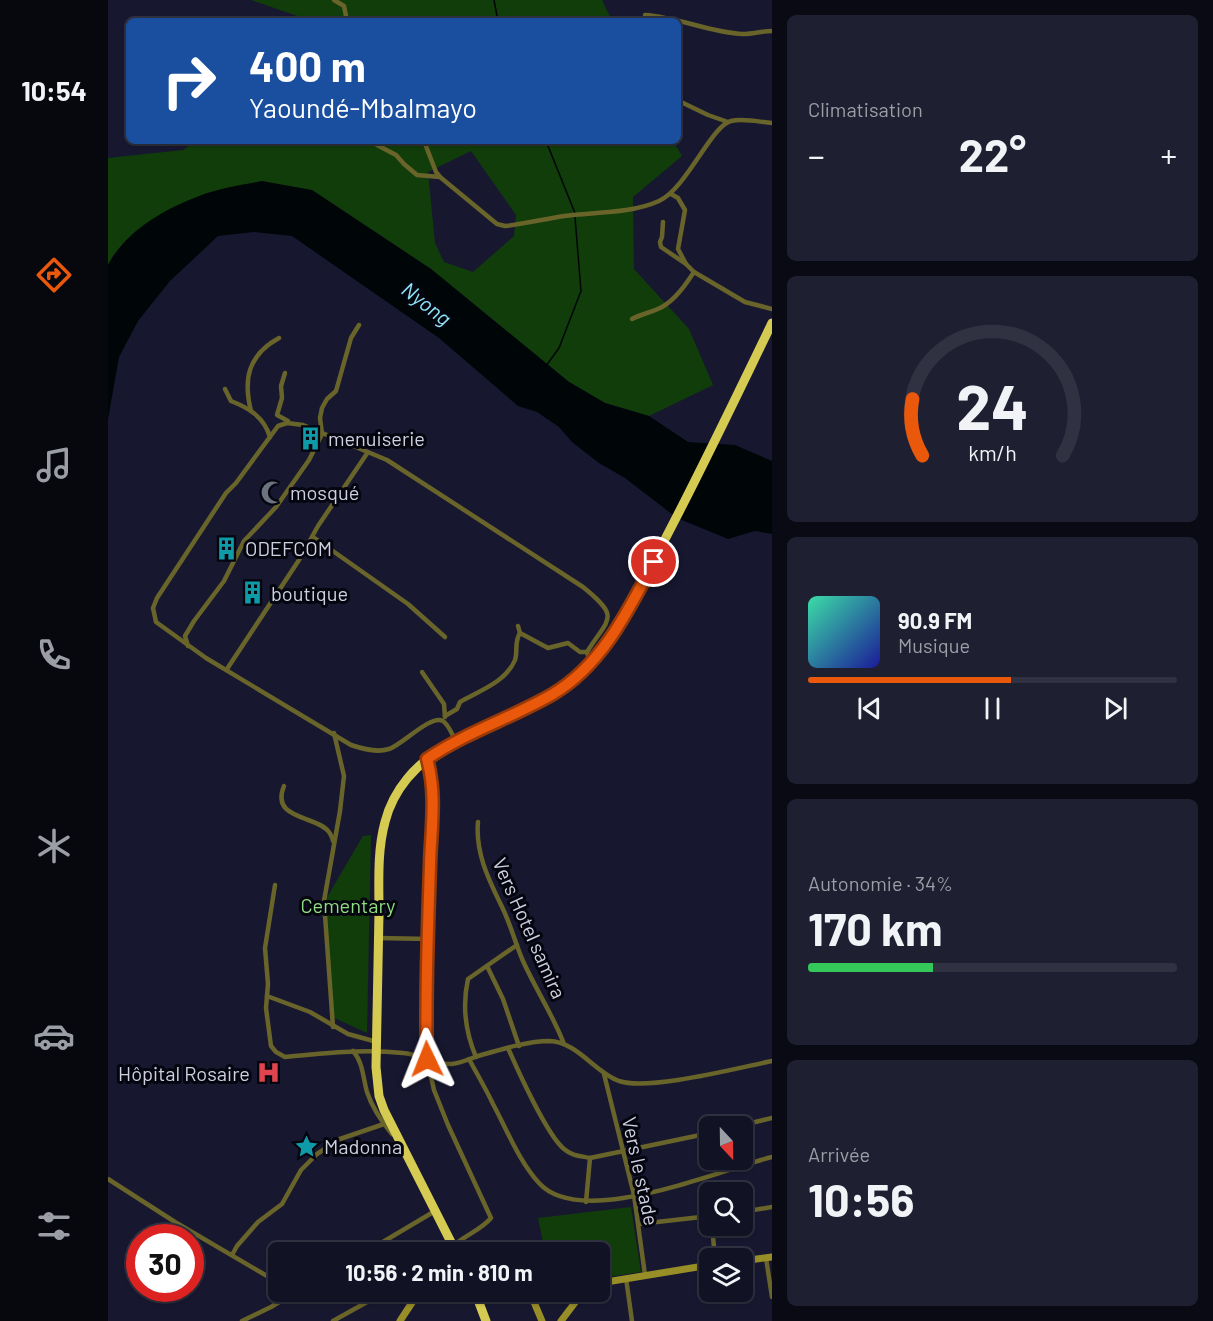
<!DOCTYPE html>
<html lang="fr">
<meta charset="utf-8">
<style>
:root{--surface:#111224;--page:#1e2031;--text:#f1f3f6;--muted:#9c9ea6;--line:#303241;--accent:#ea580c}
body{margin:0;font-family:Barlow,sans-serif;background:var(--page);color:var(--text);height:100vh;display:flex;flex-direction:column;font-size:22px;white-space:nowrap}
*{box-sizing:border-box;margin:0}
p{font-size:20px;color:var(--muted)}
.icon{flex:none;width:33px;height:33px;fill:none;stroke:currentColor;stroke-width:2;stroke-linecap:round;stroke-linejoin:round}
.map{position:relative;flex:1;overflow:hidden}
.drawer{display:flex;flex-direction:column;gap:15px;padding:15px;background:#090a14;width:441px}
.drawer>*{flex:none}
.guide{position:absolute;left:18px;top:18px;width:555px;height:126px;border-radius:9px;box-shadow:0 2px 4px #0004,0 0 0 2px var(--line);background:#1a4fa0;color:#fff;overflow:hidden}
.needle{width:39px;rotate:158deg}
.buttons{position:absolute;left:591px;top:1116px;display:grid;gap:12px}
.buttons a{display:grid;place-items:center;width:54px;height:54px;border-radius:9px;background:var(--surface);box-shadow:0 2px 4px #0004,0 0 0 2px var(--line);font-size:30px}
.speed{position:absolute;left:18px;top:1224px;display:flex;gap:12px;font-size:30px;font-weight:700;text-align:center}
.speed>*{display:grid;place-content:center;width:78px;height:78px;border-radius:50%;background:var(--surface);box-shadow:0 2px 4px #0004,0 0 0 2px var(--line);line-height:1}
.speed .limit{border:9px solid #d22;background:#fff;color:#111}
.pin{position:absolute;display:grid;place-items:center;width:51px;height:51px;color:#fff;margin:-26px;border:3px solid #fff;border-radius:50%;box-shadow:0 2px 6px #0007}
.me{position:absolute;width:66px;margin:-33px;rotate:358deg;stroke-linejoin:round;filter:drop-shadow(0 0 4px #0008)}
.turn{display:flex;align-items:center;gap:21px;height:126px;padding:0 24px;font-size:27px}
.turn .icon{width:78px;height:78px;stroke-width:2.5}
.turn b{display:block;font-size:42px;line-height:51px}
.big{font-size:45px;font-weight:700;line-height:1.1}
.drawer .tile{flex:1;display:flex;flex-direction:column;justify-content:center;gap:9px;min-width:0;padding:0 21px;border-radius:9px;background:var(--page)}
.drawer .dial{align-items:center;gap:0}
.dial svg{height:156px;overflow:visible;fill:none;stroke:var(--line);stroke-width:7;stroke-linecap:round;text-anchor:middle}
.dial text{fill:var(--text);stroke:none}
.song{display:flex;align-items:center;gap:18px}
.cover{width:72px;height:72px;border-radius:9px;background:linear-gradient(135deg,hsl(160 70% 55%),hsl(240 70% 35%))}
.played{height:6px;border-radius:3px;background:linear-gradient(90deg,var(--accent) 55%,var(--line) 55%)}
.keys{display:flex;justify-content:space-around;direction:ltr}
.heat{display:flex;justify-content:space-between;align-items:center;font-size:33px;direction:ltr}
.charge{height:9px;border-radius:4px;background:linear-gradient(90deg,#34c759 34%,var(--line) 0)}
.trip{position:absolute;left:160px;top:1242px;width:342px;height:60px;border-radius:9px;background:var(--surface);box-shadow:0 2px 4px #0004,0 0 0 2px var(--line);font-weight:700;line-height:60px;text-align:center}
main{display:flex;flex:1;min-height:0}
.tab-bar{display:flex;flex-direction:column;width:108px;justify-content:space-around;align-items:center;background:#07070e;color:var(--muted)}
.tab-bar .icon{width:42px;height:42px}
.tab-bar .active{color:var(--accent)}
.tab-bar b{font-size:27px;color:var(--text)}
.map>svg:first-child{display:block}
.green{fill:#113d0a;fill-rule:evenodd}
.water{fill:#000508}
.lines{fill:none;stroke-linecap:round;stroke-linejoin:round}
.stream{stroke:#000508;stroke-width:1.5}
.street{stroke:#69642a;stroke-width:4.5}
.secondary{stroke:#978e27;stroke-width:7}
.highway{stroke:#d6cb52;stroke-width:9}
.route-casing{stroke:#983908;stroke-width:15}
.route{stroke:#ea580c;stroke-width:10}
.labels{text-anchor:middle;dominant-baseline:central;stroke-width:6;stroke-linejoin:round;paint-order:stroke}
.poi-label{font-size:20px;fill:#ced0e0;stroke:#05050f;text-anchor:start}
.park-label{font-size:20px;fill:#8edd82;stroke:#05050f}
.street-label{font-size:20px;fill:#ced0e0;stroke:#05050f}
.water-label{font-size:21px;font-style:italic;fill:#8de5f7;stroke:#05050f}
</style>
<main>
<nav class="tab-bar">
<b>10:54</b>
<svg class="icon active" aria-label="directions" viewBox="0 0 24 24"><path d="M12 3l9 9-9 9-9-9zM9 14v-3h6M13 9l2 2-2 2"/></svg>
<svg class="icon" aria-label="music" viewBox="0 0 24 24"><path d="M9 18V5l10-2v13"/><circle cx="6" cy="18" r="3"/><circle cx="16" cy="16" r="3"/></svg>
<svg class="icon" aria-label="phone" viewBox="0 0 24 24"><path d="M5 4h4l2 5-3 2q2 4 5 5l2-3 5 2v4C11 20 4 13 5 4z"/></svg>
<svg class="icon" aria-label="climate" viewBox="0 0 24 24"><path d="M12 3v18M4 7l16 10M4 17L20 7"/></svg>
<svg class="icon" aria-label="car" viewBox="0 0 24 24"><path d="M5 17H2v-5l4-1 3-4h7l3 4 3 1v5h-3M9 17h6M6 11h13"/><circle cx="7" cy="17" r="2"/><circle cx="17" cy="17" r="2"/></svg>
<svg class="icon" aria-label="filters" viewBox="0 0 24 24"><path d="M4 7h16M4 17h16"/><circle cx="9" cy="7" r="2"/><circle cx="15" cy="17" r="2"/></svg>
</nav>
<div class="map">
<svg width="664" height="1321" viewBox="0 0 664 1321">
<rect width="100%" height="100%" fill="#171830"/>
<!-- green -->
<g class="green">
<path d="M143,0H494L504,21H204Z"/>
<path d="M88,141H565L574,156L525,197L526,269L581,329L605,385L541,416L497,403L461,382L323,269L204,190L6,254L0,265V158L75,150ZM363,151L408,215L406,236L365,272L336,262L327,243L320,172Z"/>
<path d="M263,835L259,1033L222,1016L218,899L255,836Z"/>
<path d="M523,1207L533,1272L492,1278V1252H437L430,1218Z"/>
</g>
<!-- water -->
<path class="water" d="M154,181L204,190L323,269L461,382L497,403L541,416L580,442L627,445L664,461V534L647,531L620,539L569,518L517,478L491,463L464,442L451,427L429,412L410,406L331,338L184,236L146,232L110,236L62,281L30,321L11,357L0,419V265C19,230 55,210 91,196C110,188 134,185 154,181Z"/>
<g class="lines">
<!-- stream -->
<g class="stream">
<path d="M386,0L390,21"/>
<path d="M438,141L467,213"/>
<path d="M438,366L451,348L473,291L467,217"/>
</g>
<!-- street -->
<g class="street">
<path d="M226,0L236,6L239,21"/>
<path d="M537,15C570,17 603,33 635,34C645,34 654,31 664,31"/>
<path d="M570,98L573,102L600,115L620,122"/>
<path d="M265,141L269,145L288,155L296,164L309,175L332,177"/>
<path d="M316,141L328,172L332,177L389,224L397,226C417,224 436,219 456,216C486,212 522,214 551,201C579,188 603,126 623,121C636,118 651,122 664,123"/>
<path d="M563,194L570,198L577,210L570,249L578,264L586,272L637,302L664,309"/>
<path d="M555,222L554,237L552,242L553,247L578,264"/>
<path d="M524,319C533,314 545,312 554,307C568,299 578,284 586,272"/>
<path d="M177,373L173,386L174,398L169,415L180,421"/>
<path d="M117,389L123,401C141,408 156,417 162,437"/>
<path d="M143,411C135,379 140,355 171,338"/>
<path d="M205,537L300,604L337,637"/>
<path d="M410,626L412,633L440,648L460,643L472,652H479"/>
<path d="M80,646L77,636L86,621L116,581L136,541L168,507L201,460L214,434L212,418L214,408L219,399L228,391L243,338L251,325"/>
<path d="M119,669L191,560L210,526L260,452"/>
<path d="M314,672L336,704L337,717"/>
<path d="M337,716L349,709L352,702C371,691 398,682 407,660C410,651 406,642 412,633"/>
<path d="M348,741C344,735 341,725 335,721C323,714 294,745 281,749C269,753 255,749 243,745L98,658L48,622L45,608L49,598L118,493L128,483L170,426L179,423L195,425L279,460L475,587C513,618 501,617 479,652L482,663"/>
<path d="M319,761L324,776L326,802L322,854L318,1022L319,1059L326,1090L340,1125L383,1218C373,1230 357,1235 345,1246"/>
<path d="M176,786C162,820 208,815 221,832C222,833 225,839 225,841"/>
<path d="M370,822C367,854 382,882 395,909C403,926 408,945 415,961C428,990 445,1015 456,1044"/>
<path d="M167,885L157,948L160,984L158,1008L163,1046L168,1052L177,1057C216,1053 256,1049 295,1053C312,1054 327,1065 344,1064C353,1063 361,1059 370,1056C391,1050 420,1041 441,1041C470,1042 486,1072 511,1081C541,1091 629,1068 664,1061"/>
<path d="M270,938L321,939"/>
<path d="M379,966L395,999L411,1046"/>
<path d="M159,996L202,1012L240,1034L269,1042"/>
<path d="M225,1027L216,901L232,811L236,776L226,733"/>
<path d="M400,1048C410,1071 439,1135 456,1149C464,1156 473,1156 482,1158"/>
<path d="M245,1051C255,1062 255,1078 259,1092C264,1107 274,1122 284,1134"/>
<path d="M368,1057C357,1031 354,1006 360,979L409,945"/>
<path d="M361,1059C369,1074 378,1089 385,1104C399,1130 411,1161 431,1183C473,1230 611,1170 664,1157"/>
<path d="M496,1074L526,1195L537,1275"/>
<path d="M631,1126L664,1118"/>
<path d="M0,1179L67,1222L171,1283"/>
<path d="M478,1202L482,1158L602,1133"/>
<path d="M634,1212L664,1207"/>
<path d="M531,1224L602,1216"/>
<path d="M604,1226L607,1258"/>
<path d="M258,1252L327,1211"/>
<path d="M124,1255L129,1246L150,1222L174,1204L193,1170L209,1154L232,1139L276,1124"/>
<path d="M658,1258L664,1297"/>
<path d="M518,1278L524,1321"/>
<path d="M134,1321L163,1307L188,1292"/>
<path d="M225,1321L277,1292"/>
</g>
<!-- secondary -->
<g class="secondary">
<path d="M336,1252L343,1243L346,1247"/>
<path d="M634,1261L664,1257"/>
<path d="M492,1283L602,1265"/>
<path d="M415,1292L423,1295L452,1292"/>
<path d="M423,1295L434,1321"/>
<path d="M292,1321L311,1292"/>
<path d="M453,1321L475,1292"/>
</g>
<!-- highway -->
<g class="highway">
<path d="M348,1252L276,1110L271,1096L268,1067C269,1016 270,964 271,913C271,883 269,851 277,822C285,790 308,763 338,747C393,719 450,701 492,653C517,625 538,578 555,543C593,471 628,397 664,323"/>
<path d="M367,1292L378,1321"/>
</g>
</g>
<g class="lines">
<defs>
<path id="route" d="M319,1059C317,995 320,930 322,865C323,828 329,795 319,759C358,732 404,718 445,694C494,665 520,611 546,562"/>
</defs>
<!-- route casing -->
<use href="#route" class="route-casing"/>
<!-- route -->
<use href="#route" class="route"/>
</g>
<!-- icons -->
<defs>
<symbol id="building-bare" viewBox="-9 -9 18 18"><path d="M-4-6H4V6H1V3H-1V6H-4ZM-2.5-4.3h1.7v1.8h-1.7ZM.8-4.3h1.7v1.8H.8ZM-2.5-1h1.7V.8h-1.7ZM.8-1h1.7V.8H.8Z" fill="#0f9aa8" stroke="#05050f" stroke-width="2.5" paint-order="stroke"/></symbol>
<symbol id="mosque-bare" viewBox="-9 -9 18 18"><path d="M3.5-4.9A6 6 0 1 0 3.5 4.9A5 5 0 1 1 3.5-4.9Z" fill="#6b7280" stroke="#05050f" stroke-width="2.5" paint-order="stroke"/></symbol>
<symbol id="hospital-bare" viewBox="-9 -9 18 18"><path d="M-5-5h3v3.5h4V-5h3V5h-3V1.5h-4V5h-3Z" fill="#e0444e" stroke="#05050f" stroke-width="2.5" paint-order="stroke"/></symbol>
<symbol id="sight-bare" viewBox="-9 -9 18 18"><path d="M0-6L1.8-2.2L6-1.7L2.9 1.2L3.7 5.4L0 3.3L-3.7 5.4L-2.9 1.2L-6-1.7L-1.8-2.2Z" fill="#0f9aa8" stroke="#05050f" stroke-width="2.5" paint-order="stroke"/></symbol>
</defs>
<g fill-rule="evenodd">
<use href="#building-bare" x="186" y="422" width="33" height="33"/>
<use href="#mosque-bare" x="148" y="476" width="33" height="33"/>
<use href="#building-bare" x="102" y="532" width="33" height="33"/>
<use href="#building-bare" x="128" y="576" width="33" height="33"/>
<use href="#hospital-bare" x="144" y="1056" width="33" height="33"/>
<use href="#sight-bare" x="182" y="1130" width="33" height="33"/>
</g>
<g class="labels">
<!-- poi labels -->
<g class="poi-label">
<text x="220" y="438">menuiserie</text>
<text x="182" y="492">mosqué</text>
<text x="137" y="548">ODEFCOM</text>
<text x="163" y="593">boutique</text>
<text x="142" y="1073" text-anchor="end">Hôpital Rosaire</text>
<text x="216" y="1146">Madonna</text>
</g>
<!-- park labels -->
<g class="park-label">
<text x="240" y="905">Cementary</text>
</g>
<!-- street labels -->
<g class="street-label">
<text transform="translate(422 928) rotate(66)">Vers Hotel samira</text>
<text transform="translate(533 1171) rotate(78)">Vers le stade</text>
</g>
<!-- water labels -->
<g class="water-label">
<text transform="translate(319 303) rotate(38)">Nyong</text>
</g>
</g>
</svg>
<div class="buttons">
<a><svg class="needle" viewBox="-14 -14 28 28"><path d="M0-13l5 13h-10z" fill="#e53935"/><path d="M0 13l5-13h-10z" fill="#9c9ea6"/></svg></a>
<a><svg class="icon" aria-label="search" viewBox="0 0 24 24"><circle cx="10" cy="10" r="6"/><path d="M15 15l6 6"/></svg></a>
<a><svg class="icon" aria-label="layers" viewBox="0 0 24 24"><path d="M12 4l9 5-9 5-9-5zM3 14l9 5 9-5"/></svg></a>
</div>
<div class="speed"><div class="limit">30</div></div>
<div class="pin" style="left:546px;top:562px;background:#d93025"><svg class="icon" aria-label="arrive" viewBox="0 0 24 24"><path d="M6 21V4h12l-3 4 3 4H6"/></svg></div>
<svg class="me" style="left:319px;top:1059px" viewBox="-20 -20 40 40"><path d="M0-17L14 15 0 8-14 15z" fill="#ea580c" stroke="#fff" stroke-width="4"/></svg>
<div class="trip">10:56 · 2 min · 810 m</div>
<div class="guide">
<div class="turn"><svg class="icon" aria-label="right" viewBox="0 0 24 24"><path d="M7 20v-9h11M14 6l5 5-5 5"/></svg><div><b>400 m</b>Yaoundé-Mbalmayo</div></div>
</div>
</div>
<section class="drawer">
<div class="tile"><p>Climatisation</p>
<div class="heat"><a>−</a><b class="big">22°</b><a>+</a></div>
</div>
<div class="tile dial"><svg viewBox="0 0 100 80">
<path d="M14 69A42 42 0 1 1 86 69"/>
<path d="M14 69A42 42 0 0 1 9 40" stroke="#ea580c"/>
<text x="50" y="56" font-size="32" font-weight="700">24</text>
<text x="50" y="72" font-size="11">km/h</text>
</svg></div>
<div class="tile">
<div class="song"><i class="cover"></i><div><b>90.9 FM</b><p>Musique</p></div></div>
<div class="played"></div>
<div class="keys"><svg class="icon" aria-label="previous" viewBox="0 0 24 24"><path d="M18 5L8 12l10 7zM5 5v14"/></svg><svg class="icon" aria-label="pause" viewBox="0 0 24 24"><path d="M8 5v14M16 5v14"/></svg><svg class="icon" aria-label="next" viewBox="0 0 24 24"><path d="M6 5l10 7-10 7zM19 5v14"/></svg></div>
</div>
<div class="tile"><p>Autonomie · 34%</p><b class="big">170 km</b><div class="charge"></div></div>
<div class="tile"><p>Arrivée</p><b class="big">10:56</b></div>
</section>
</main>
